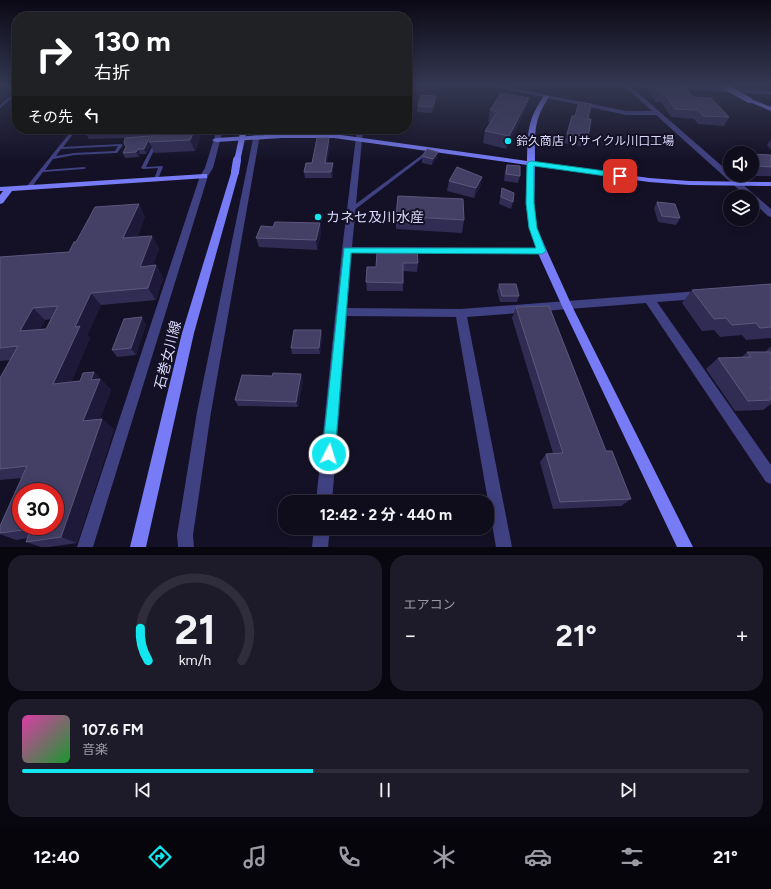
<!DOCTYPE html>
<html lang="ja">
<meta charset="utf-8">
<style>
:root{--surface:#0f0d1c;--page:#1d1b29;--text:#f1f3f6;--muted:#9b9ca3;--line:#2f2d3b;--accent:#13e6ee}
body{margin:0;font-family:Figtree,"Noto Sans JP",sans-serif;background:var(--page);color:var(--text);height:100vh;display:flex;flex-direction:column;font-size:15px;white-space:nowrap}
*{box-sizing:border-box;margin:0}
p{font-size:13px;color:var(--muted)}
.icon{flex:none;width:22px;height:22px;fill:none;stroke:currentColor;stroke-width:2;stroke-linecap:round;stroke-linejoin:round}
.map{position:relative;height:547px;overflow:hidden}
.drawer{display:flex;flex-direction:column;gap:8px;padding:8px;background:#08070f;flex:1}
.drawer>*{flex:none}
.top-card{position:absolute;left:12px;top:12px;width:400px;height:122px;border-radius:16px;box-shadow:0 2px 10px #0003,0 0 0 1px var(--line);background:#202124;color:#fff;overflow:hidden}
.controls{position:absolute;left:723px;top:146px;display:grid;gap:8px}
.controls a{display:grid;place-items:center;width:36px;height:36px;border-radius:50%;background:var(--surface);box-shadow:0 2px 10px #0003,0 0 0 1px var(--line);font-size:20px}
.speed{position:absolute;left:12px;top:483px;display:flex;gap:8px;font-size:20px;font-weight:700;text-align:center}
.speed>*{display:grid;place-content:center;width:52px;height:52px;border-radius:50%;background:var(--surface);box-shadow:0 2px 10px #0003,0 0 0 1px var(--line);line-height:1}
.speed .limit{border:6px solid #d22;background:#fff;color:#111}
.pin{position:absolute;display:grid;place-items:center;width:34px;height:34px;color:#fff;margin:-17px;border-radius:8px;box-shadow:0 2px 6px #0006}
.me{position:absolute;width:44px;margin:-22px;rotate:5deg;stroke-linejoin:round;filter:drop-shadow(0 0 3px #0008)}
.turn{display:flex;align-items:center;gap:14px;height:84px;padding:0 16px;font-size:18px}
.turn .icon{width:52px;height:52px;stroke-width:2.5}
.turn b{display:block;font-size:28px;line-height:34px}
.then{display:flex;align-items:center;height:38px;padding:0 16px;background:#0003;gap:8px;font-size:15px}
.big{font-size:30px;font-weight:700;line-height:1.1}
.drawer .tile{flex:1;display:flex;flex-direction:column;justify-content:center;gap:6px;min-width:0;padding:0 14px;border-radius:16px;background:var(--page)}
.drawer .dial{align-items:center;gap:0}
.dial svg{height:104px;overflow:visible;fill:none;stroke:var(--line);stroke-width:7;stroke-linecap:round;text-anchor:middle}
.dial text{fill:var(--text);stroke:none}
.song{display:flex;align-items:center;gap:12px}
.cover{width:48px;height:48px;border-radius:6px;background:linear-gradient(135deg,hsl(320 70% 55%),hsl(130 70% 35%))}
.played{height:4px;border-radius:2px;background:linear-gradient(90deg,var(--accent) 40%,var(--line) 40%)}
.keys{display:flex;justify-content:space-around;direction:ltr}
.heat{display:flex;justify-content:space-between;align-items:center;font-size:22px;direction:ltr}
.drawer .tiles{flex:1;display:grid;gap:8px;grid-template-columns:1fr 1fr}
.tile:last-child{grid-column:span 2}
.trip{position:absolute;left:278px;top:495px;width:216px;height:40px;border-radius:16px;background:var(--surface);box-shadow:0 2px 10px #0003,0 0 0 1px var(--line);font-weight:700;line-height:40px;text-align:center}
.tab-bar{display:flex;height:64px;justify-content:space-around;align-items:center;background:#06050b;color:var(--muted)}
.tab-bar .icon{width:28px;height:28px}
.tab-bar .current{color:var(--accent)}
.tab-bar b{font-size:18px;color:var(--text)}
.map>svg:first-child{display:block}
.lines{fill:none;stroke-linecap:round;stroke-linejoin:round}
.lane{fill:#404182;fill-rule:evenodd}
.street{fill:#404182;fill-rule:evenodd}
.secondary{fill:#777bf5;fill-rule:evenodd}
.secondary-bridge-far1{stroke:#777bf5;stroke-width:6}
.secondary-bridge{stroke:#777bf5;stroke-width:8}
.wall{fill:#312c53;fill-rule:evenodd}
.shaded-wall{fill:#1e1939}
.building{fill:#433f65;stroke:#5b577d;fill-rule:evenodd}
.route{fill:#13e6ee;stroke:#0c969b}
.poi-dot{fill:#13e6ee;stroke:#141126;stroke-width:1.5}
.labels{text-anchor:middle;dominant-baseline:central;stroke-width:4;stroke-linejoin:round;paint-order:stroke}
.far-poi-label{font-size:12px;fill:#dbd9fc;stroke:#141126;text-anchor:start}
.poi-label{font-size:14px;fill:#dbd9fc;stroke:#141126;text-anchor:start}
.street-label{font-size:14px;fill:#dbd9fc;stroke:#141126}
</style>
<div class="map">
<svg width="771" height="547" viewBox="0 0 771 547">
<rect width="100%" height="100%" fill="#141126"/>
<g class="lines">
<!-- lane -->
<g class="lane">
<path d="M17,86V88L0,90V88Z"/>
<path d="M16,91H17V94L0,108V105Z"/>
<path d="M73,129H77L63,147L121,144L123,145L117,153H116L74,155L53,159L45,170L84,167L86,168L84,169L43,172L31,188H27V186ZM118,146L115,151L74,153L56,156L61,149Z"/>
<path d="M154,143L157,144L146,167L162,166L163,167L158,179L156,180L154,179L158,168L143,169L141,168Z"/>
<path d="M422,155H423L425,156L353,211H349V209Z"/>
</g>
<!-- street -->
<g class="street">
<path d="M487,85H498L626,111H652L623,85H629L730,173V175H732L771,209V217L768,216L752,201V197H747L656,115H626Z"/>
<path d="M663,85H686L771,91V95L666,87Z"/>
<path d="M217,129H223L213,168L208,176L93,547H77L200,176L205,168Z"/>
<path d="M255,129H261L211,412L193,535L194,547H178L177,535L197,412Z"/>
<path d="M357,129H363L352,247L542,248L547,251L542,254L352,253L347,308L461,309L699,291L703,292L704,295L703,298L699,299L657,302L771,465V484L766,482L646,303L467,317L512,547H496L456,317L347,316L332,502H316L342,250Z"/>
<path d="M314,528H330L328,547H312Z"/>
</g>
<!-- secondary -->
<g class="secondary">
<path d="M546,95L549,97C533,121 535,134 535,162L649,178L689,181L771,182V186L689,185L649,182L535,166L534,203L537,228L547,251L572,306L693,547H677L562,306L537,251L529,228L526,203L527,165L334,138H282L216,142L212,140L216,138L282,134H334L527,161C528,132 527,120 544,96Z"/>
<path d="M747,99H751L771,107V111L747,101Z"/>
<path d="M232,170H235L239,172L194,333L146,547H130L182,333Z"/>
<path d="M204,174H207V178L12,191L3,203L0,204V195L3,191H0V187Z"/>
</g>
<!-- secondary-bridge-far1 -->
<g class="secondary-bridge-far1">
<path d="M722,85L749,100"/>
<path d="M237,161L244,129"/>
</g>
<!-- secondary-bridge -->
<path class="secondary-bridge" d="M235,172L237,160"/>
</g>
<!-- wall -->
<g class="wall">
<path d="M407,85H415L410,91L407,90Z"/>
<path d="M646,85H683L693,97L729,117L724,126L698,124L694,119L671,117L661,102H656L645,87Z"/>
<path d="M767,85H771V89Z"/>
<path d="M435,102L432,113L417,112L418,106Z"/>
<path d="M579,102L588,119V138L585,147L564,143L572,116H575Z"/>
<path d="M526,109L506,149L483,143L485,131L490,123L488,122L490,110Z"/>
<path d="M83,129H203L195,151L154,153L151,145L146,154H140L139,157L125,158L123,153L126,147L125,138L89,139Z"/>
<path d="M771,139V150L767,145Z"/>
<path d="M330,144L327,163H333V169L332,178H305L304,172L312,163Z"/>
<path d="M438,152L437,158L432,165L422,163V156Z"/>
<path d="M752,154L771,155V176H749L748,175H752Z"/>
<path d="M507,165L520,176L518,183L504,181L505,171Z"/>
<path d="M482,177L480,187L474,198L447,191L449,181Z"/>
<path d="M502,188L513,202L511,209L499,204Z"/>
<path d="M657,202L680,218L676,225L658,222L654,208Z"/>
<path d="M145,216L137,237L152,236L159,249L153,265H156L163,278L156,300L101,305L87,335L90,338L71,382L80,381L94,372L111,390L100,419H102L114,429L77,543L49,547H41L26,542L27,538L16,540L0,534V526L22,478L0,480V378L11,360L0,361V257L69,252ZM51,319L46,329H40L45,320Z"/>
<path d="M396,216L464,220L462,233L396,229Z"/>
<path d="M320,223L321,233L317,250L259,247L256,238Z"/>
<path d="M403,249L418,263L417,272L403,271V291H367L366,282L376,267L403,253Z"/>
<path d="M499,284L519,296L517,302H500L497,291Z"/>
<path d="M771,284V338L746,340L742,335L720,337L714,330L702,331L682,303L692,290Z"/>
<path d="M516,307L606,451L631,499L621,506L553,509L540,462L546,454L553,453L512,318Z"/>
<path d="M146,324L136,355L117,357L112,350Z"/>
<path d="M321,330L322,337L320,354H292L291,348Z"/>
<path d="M770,347H771V404L763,410L735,411L706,369L718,358H741L747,352H765Z"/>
<path d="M272,376L303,380L298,407L238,406L235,400Z"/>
</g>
<!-- shaded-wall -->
<g class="shaded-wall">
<path d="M2,85H6L11,93L0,103V86Z"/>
<path d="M411,85H415L410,91Z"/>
<path d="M436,96L435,102L432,113L433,107Z"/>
<path d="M529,98L526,109L506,149L509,136Z"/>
<path d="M152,129H158L155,137Z"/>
<path d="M195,129H203L195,151L190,140Z"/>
<path d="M150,136L153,142H149L151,145L146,154L144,149Z"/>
<path d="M329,138L330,144L326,169L325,163Z"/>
<path d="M138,149L140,154L139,157L136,152Z"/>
<path d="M438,152L437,158L432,165L433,159Z"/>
<path d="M333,163V169L332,178L331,172Z"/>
<path d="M482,177L480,187L474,198L476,188Z"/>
<path d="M139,204L145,216L131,251L123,238Z"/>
<path d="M320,223L321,233L317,250L316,240Z"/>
<path d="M152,236L159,249L148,279L140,267Z"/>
<path d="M156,265L163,278L156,300L148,288Z"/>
<path d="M91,293L101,305L87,335L90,338L66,395L53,384L75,327Z"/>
<path d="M33,308L45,320L33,343L20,331Z"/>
<path d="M142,317L146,324L136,355L131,348Z"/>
<path d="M321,330L322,337L320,354L319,348Z"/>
<path d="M94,372L111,390L96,431L83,421L91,380Z"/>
<path d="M301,374L303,380L298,407L296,402Z"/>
<path d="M102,419L114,429L77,543L61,537Z"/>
</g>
<!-- building -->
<g class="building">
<path d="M653,85H683L693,97L711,98L729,117L703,116L698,110L675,109L665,94H660Z"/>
<path d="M501,93L529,98L509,136L485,131L497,112L490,110Z"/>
<path d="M421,95L436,96L433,107L418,106Z"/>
<path d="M579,102L591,104L588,119H591L588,138L567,134L572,116H575Z"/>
<path d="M155,129H195L190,140L149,142Z"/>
<path d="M150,136L144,149H138L136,152L123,153L126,147L124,143L125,138Z"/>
<path d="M317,138H329L325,163H333L331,172H304L306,163H312Z"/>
<path d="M427,149L438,152L433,159L422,156Z"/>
<path d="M752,154L771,155V167L756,166L752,162Z"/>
<path d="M507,165L520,166V176L506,174Z"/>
<path d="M457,167L482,177L476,188L449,181Z"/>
<path d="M502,188L514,193L513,202L501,197Z"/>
<path d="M398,196L463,199L464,220L396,216Z"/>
<path d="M657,202L675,204L680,218L662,216Z"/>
<path d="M139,204L123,238L152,236L140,267L156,265L148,288L91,293L75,327L80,326L53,384L80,381L83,373L94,372L91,380L100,379L83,421L102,419L61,537L26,542L31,529L0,533V526L27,466L0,469V378L18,346L0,348V257L69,252L74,242H76L95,207ZM58,306L46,329L20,331L33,308ZM21,492H55V526H21Z"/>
<path d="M275,222L320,223L316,240L256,238L261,226L273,227Z"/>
<path d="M403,249H417L418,263H403V283L366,282L367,267H376L377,253H403Z"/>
<path d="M499,284H516L519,296H502Z"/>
<path d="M771,284V327L760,328L756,323L732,325L726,318L714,319L692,290Z"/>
<path d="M549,306L606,451H612L631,499L560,502L546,454L563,453L516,307Z"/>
<path d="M142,317L131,348L112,350L124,319Z"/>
<path d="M294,330H321L319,348H291Z"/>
<path d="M747,352H771V388H770L771,390V400L748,401L718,358L751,357Z"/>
<path d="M273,373L301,374L296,402L235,400L242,375L272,376Z"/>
</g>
<!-- sky -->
<linearGradient id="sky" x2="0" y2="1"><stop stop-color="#0b0915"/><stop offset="0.53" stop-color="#343852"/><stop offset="1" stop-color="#343852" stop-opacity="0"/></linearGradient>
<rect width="771" height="161" fill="url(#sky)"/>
<!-- route -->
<path class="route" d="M531,161L620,173L623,176L620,178L534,166V203L537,228L546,251L542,254L351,253L335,454L333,459L329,461L324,459L322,454L344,248H536L529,228L526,203L527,163Z"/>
<!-- markers -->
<g class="poi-dot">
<circle cx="508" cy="141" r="4"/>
<circle cx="318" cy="217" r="4"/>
</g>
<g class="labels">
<!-- far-poi labels -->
<g class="far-poi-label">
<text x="516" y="141">鈴久商店 リサイクル川口工場</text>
</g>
<!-- poi labels -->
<g class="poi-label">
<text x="326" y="217">カネセ及川水産</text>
</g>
<!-- street labels -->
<g class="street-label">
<text transform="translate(168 355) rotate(-76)">石巻女川線</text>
</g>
</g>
</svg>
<div class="controls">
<a><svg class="icon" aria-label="sound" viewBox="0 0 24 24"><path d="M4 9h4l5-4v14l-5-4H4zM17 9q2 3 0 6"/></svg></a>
<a><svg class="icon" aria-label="layers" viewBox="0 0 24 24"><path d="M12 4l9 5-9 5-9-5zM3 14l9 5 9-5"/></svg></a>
</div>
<div class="speed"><div class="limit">30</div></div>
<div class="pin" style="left:620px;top:176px;background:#d93025"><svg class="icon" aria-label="arrive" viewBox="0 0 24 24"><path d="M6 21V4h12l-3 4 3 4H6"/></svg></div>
<svg class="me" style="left:329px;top:454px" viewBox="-20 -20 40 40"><circle r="17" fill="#13e6ee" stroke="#fff" stroke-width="3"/><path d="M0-11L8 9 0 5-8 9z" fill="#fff"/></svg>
<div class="trip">12:42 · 2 分 · 440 m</div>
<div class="top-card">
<div class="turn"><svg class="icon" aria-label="right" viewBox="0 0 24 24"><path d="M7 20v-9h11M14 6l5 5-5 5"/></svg><div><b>130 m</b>右折</div></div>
<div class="then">その先<svg class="icon" aria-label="left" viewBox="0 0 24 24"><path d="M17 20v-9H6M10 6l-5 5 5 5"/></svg></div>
</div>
</div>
<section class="drawer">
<div class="tiles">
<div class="tile dial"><svg viewBox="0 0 100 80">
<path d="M14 69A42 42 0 1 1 86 69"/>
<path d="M14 69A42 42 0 0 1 8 44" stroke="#13e6ee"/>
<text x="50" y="56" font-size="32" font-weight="700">21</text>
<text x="50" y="72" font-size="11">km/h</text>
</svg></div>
<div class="tile"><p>エアコン</p>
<div class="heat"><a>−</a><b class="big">21°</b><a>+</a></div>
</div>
<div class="tile">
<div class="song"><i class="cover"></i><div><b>107.6 FM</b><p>音楽</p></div></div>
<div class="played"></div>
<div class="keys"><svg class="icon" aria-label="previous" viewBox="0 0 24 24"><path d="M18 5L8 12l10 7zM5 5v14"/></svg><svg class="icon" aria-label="pause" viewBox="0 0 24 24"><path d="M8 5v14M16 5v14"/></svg><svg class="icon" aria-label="next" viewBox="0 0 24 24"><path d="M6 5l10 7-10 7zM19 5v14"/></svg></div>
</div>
</div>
</section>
<nav class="tab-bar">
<b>12:40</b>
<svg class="icon current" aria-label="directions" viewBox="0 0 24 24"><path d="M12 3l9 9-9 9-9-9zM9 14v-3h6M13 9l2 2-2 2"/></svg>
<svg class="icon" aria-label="music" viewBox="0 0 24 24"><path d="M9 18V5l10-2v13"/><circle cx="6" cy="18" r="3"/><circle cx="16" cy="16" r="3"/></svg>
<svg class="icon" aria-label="phone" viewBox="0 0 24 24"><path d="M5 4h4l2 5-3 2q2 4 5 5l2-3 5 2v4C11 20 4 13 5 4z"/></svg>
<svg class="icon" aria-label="climate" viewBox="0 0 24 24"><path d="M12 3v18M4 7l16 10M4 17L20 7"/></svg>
<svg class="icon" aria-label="car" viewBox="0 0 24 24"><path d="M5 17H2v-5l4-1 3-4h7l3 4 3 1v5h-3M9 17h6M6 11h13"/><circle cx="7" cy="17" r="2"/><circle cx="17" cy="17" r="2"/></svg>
<svg class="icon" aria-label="filters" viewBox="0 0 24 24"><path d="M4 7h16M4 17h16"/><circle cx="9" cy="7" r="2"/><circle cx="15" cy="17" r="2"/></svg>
<b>21°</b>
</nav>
